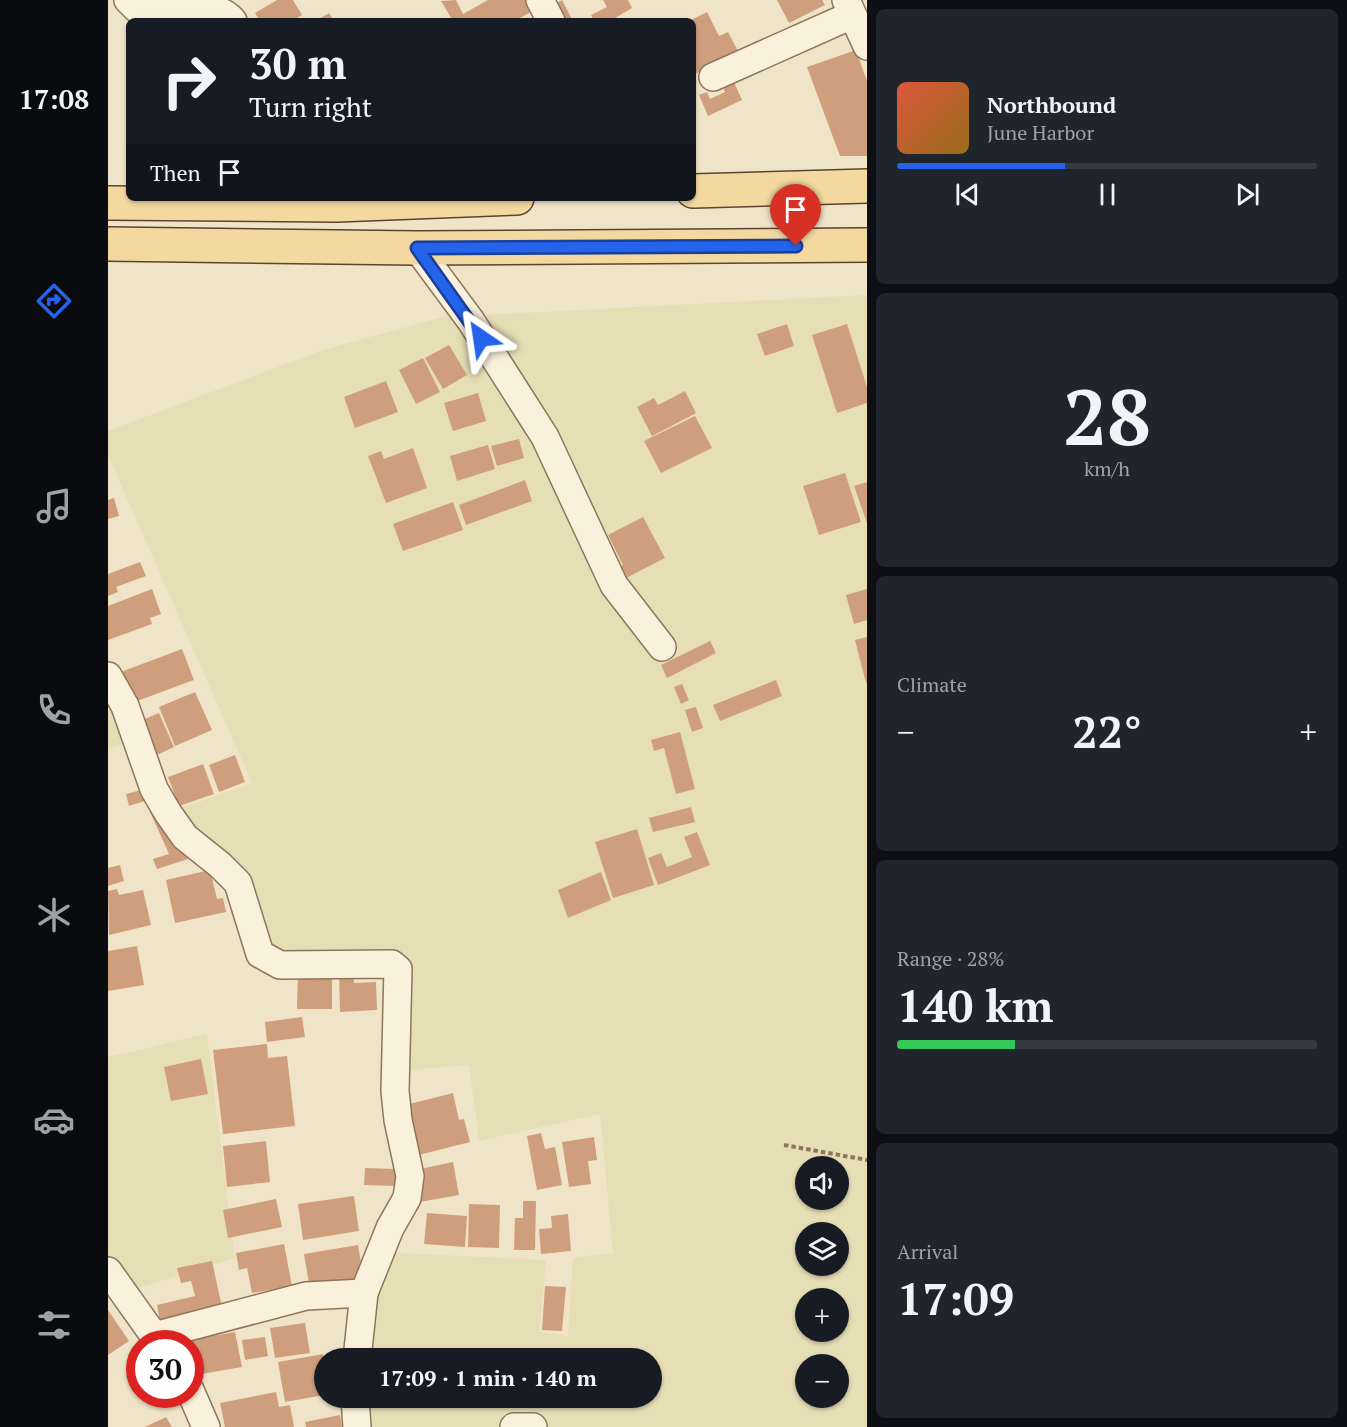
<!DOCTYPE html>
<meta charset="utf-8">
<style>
:root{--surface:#171b24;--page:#20242c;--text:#f1f3f6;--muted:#9ea1a6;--line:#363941;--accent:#2563eb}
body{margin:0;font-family:"PT Serif",serif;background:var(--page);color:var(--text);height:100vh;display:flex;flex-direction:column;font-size:22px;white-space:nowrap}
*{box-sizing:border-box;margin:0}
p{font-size:20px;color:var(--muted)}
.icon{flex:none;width:33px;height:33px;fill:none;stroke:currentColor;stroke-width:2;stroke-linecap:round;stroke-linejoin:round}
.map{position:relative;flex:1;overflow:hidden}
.sheet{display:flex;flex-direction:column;gap:9px;padding:9px;background:#0d0f14;width:480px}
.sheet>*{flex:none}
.top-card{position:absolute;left:18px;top:18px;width:570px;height:183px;border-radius:9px;box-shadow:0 2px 4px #0004;background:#171b24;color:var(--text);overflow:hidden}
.tools{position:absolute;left:687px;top:1156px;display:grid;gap:12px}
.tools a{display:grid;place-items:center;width:54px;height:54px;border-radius:50%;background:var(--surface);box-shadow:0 2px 4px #0004;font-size:30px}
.speed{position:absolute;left:18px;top:1330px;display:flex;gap:12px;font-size:30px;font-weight:700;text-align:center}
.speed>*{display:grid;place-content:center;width:78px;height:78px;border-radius:50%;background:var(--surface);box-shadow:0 2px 4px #0004;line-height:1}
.speed .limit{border:9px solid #d22;background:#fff;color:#111}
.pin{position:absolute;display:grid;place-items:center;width:51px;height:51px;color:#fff;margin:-62px -26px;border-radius:50% 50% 50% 0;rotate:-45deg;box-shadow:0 0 6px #0007}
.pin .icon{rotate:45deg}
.me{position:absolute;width:66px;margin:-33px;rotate:328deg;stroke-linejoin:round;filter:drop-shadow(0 0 4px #0008)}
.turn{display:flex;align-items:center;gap:21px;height:126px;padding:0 24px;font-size:27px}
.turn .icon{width:78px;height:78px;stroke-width:2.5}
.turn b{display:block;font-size:42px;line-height:51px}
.then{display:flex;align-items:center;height:57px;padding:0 24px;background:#0003;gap:12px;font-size:22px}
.big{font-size:45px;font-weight:800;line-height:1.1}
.sheet .widget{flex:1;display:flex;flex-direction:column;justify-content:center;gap:9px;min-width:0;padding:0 21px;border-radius:9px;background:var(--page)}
.sheet .dial{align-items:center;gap:0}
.dial b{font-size:78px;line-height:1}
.song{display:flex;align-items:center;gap:18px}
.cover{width:72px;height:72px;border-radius:9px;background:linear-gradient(135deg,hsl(10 70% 55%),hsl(40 70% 35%))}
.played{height:6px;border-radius:3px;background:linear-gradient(90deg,var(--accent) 40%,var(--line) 40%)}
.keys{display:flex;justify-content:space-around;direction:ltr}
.heat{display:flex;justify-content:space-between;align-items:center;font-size:33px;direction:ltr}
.charge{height:9px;border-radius:4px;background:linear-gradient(90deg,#34c759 28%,var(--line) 0)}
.trip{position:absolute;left:206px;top:1348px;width:348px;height:60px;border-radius:30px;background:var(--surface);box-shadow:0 2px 4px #0004;font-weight:800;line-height:60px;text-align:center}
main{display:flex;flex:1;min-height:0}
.tab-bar{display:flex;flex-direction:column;width:108px;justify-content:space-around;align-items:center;background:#090b0e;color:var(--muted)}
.tab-bar .icon{width:42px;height:42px}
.tab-bar .current{color:var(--accent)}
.tab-bar b{font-size:27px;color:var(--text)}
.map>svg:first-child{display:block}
.farmland{fill:#e6deb5;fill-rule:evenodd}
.building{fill:#cf9f7d}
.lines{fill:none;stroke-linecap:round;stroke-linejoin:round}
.minor-casing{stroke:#8d765c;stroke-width:30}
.major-casing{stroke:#5b4430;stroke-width:36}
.path{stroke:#8d765c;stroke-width:4;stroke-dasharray:4.5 3;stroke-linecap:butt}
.minor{stroke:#faf1dc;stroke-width:27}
.major{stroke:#f3d9a0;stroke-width:33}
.route-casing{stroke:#184099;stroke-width:15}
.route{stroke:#2563eb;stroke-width:10}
</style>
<main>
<nav class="tab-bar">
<b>17:08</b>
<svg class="icon current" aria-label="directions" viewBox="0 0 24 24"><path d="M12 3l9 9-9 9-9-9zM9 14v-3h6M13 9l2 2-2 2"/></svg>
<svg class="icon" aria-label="music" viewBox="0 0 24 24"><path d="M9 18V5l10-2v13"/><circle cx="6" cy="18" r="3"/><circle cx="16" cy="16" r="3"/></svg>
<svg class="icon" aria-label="phone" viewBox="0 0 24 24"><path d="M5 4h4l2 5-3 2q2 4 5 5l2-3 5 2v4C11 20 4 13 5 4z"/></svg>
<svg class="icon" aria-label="climate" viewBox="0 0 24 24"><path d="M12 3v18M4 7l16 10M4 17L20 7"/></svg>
<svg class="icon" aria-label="car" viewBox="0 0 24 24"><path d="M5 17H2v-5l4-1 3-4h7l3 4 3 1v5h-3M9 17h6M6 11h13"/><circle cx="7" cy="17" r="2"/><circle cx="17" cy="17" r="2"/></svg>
<svg class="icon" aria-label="filters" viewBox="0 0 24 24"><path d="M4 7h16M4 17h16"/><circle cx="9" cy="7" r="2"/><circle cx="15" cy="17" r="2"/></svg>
</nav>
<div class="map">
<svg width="759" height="1427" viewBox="0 0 759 1427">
<rect width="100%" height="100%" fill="#f0e4c8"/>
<!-- farmland -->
<g class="farmland">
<path d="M759,295V1427H249L247,1398H543V1359H249L272,1252L438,1260L431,1332L460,1336L465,1258L505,1253L492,1114L371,1141L361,1065L289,1071L290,969L172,965L139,914L60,813L144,783L0,455V431L215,350L335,317ZM698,1167H730V1200H698ZM698,1233H730V1266H698ZM698,1299H730V1332H698ZM698,1365H730V1398H698Z"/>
<path d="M0,676L29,740L0,749Z"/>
<path d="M99,1034L127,1258L14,1293L0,1271V1057Z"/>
</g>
<!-- building -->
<g class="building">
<path d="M169,0H185L194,15L184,21H152L147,13Z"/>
<path d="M348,0L355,14L380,0H424L429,9L406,21H345L333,1Z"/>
<path d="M454,0L465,21H447L440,8Z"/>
<path d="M495,0H520L524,8L502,21H486L483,15L499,7Z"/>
<path d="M669,0H714L717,5L681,23Z"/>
<path d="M599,12L611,36L620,32L630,51L585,75V21H581Z"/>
<path d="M221,13L226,21H208Z"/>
<path d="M748,50L759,81V156H732L699,67Z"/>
<path d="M625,80L634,100L600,116L591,95L599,92L602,99L617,92L614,85Z"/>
<path d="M679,324L686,346L657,356L649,334Z"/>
<path d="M739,324L759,387V403L729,413L704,335Z"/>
<path d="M341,345L359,375L335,389L317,358Z"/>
<path d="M315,358L332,392L308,404L291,370Z"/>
<path d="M278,381L290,412L247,428L236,397Z"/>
<path d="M577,391L588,413L544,436L529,407L546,398L550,405Z"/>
<path d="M370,393L378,421L345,431L336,403Z"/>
<path d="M587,416L604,448L553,473L536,441Z"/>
<path d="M411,439L416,458L389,466L383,446Z"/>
<path d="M380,445L387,469L349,481L342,456Z"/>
<path d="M305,448L319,488L278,503L260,456L273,451L276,459Z"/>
<path d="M737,473L753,522L711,535L695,486Z"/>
<path d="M417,480L424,501L358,525L351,505Z"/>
<path d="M759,482V523L746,486Z"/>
<path d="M6,498L11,516L0,519V500Z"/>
<path d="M345,502L355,530L295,551L285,524Z"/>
<path d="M535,517L557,558L516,579L510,568L515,565L500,535Z"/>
<path d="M32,562L38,576L8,587L10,592L0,596V574Z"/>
<path d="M44,589L53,614L42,618L44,624L0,640V606Z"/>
<path d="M759,589V620L746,624L738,595Z"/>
<path d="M759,637V683H758L747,640Z"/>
<path d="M602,641L608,653L559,678L553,665Z"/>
<path d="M74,649L86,680L21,704L10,673Z"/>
<path d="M668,680L674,696L612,721L605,705Z"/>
<path d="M574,684L581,700L573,704L566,687Z"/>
<path d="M87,692L104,730L67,746L51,707Z"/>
<path d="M588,707L595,728L584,732L577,710Z"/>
<path d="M51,713L66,747L40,759L25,724Z"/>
<path d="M572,732L587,789L568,794L556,748L546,751L543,740Z"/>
<path d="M127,755L137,782L111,792L101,765Z"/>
<path d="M95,764L106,794L71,806L60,777Z"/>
<path d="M37,789L40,800L21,806L18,794Z"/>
<path d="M583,807L587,822L545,832L541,818Z"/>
<path d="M54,808L80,859L49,869L45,859L61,854L42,812Z"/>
<path d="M529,829L546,885L505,898L487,842Z"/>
<path d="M589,832L602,865L550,885L540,858L553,853L559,867L584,857L576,837Z"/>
<path d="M12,865L16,881L0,886V868Z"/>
<path d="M102,870L109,899L115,898L118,912L67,923L58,880Z"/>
<path d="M493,872L503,900L460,918L450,890Z"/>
<path d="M9,889L11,895L35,890L43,925L1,935L0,891Z"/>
<path d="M29,946L36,985L0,991V951Z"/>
<path d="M190,970H224V1009H189Z"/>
<path d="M231,972H246V983L268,982L269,1010L232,1012Z"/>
<path d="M194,1017L197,1037L159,1042L157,1022Z"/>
<path d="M159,1044L160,1058L179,1056L187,1126L115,1134L105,1050Z"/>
<path d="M93,1059L100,1094L63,1101L56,1067Z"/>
<path d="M345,1093L351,1120L356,1119L362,1142L303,1157L297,1105Z"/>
<path d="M433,1133L437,1149L447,1147L454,1185L429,1190L419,1136Z"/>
<path d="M486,1137L489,1160L480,1161L483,1184L461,1187L454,1142Z"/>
<path d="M158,1141L162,1182L119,1187L115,1146Z"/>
<path d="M345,1162L351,1195L306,1203L303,1188L315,1185L312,1169Z"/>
<path d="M257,1168L289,1169V1186L256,1185Z"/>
<path d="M246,1196L251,1231L195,1240L190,1204Z"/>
<path d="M168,1199L174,1227L120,1238L115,1210Z"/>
<path d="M415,1201H428L427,1250H406L407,1218H415Z"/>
<path d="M361,1204L392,1205L391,1248L360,1247Z"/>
<path d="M319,1213L359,1216L357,1247L316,1244Z"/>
<path d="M460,1214L463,1251L433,1254L431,1229L444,1228L443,1216Z"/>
<path d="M176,1244L184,1286L144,1293L139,1268L131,1270L128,1253Z"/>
<path d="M250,1245L256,1280L202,1289L196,1254Z"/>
<path d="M104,1261L114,1307L52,1321L49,1305L87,1296L83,1281L73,1283L69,1268Z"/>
<path d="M437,1286L458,1287L454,1331L434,1330Z"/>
<path d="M0,1310L21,1341L0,1355Z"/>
<path d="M197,1323L202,1353L167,1358L162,1328Z"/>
<path d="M127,1332L134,1367L82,1376V1344H76V1341Z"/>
<path d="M157,1337L160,1356L137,1360L134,1340Z"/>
<path d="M215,1354L216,1395L177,1402L170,1362Z"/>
<path d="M168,1392L171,1407L182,1405L186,1427H117L112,1403Z"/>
<path d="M232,1415L234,1427H198L197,1422Z"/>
<path d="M58,1417L64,1427H37Z"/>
</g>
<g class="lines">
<defs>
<g id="minor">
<path d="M20,0L29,9L38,11C67,7 108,0 125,21"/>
<path d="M432,0L443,21"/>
<path d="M738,0L759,46"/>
<path d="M605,77L744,15"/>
<path d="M309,248L363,321L437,437L506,585L554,647"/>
<path d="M0,676L17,706L46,789L60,813L77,837L112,865L130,883L152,954L172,965L284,964L290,969L287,1091L290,1120L302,1176L299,1198L282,1228L256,1293L249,1359"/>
<path d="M0,1271L52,1344"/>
<path d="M46,1336L198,1296L256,1293"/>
<path d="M82,1390L98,1427"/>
<path d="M247,1398L249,1427"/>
<path d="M406,1427H425"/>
</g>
<g id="major">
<path d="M585,191L759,186"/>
<path d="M0,203L229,205L409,198"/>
<path d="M0,244L309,248L759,245"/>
</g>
</defs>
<!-- minor casing -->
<use href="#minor" class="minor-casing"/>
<!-- major casing -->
<use href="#major" class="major-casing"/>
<!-- path -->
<path class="path" d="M676,1145L759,1160"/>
<!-- minor -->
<use href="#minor" class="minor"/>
<!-- major -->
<use href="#major" class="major"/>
</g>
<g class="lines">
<defs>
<path id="route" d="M373,338L309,248L688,246"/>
</defs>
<!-- route casing -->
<use href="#route" class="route-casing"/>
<!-- route -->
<use href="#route" class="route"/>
</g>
</svg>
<div class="tools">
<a><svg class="icon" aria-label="sound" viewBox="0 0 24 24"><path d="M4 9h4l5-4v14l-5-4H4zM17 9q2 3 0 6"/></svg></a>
<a><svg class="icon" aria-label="layers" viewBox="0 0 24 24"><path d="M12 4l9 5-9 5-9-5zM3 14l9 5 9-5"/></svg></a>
<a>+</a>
<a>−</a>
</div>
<div class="speed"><div class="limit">30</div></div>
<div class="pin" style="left:688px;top:246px;background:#d93025"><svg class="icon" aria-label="arrive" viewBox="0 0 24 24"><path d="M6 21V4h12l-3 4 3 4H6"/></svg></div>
<svg class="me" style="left:373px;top:338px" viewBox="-20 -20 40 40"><path d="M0-17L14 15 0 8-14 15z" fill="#2563eb" stroke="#fff" stroke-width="4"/></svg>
<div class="trip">17:09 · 1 min · 140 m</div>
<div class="top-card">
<div class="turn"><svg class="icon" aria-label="right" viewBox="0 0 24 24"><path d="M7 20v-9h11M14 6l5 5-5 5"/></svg><div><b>30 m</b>Turn right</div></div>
<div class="then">Then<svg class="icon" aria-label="arrive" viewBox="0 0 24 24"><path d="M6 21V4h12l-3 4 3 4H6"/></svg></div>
</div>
</div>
<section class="sheet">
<div class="widget">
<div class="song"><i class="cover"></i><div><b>Northbound</b><p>June Harbor</p></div></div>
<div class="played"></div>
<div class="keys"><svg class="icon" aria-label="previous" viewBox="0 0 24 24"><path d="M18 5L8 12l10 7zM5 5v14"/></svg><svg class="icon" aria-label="pause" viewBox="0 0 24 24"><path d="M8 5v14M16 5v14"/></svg><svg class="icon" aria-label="next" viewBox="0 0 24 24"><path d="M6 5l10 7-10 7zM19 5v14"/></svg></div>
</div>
<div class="widget dial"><b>28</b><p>km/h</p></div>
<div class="widget"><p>Climate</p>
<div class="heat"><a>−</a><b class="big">22°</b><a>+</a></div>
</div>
<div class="widget"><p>Range · 28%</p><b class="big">140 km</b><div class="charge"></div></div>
<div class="widget"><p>Arrival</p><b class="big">17:09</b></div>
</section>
</main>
